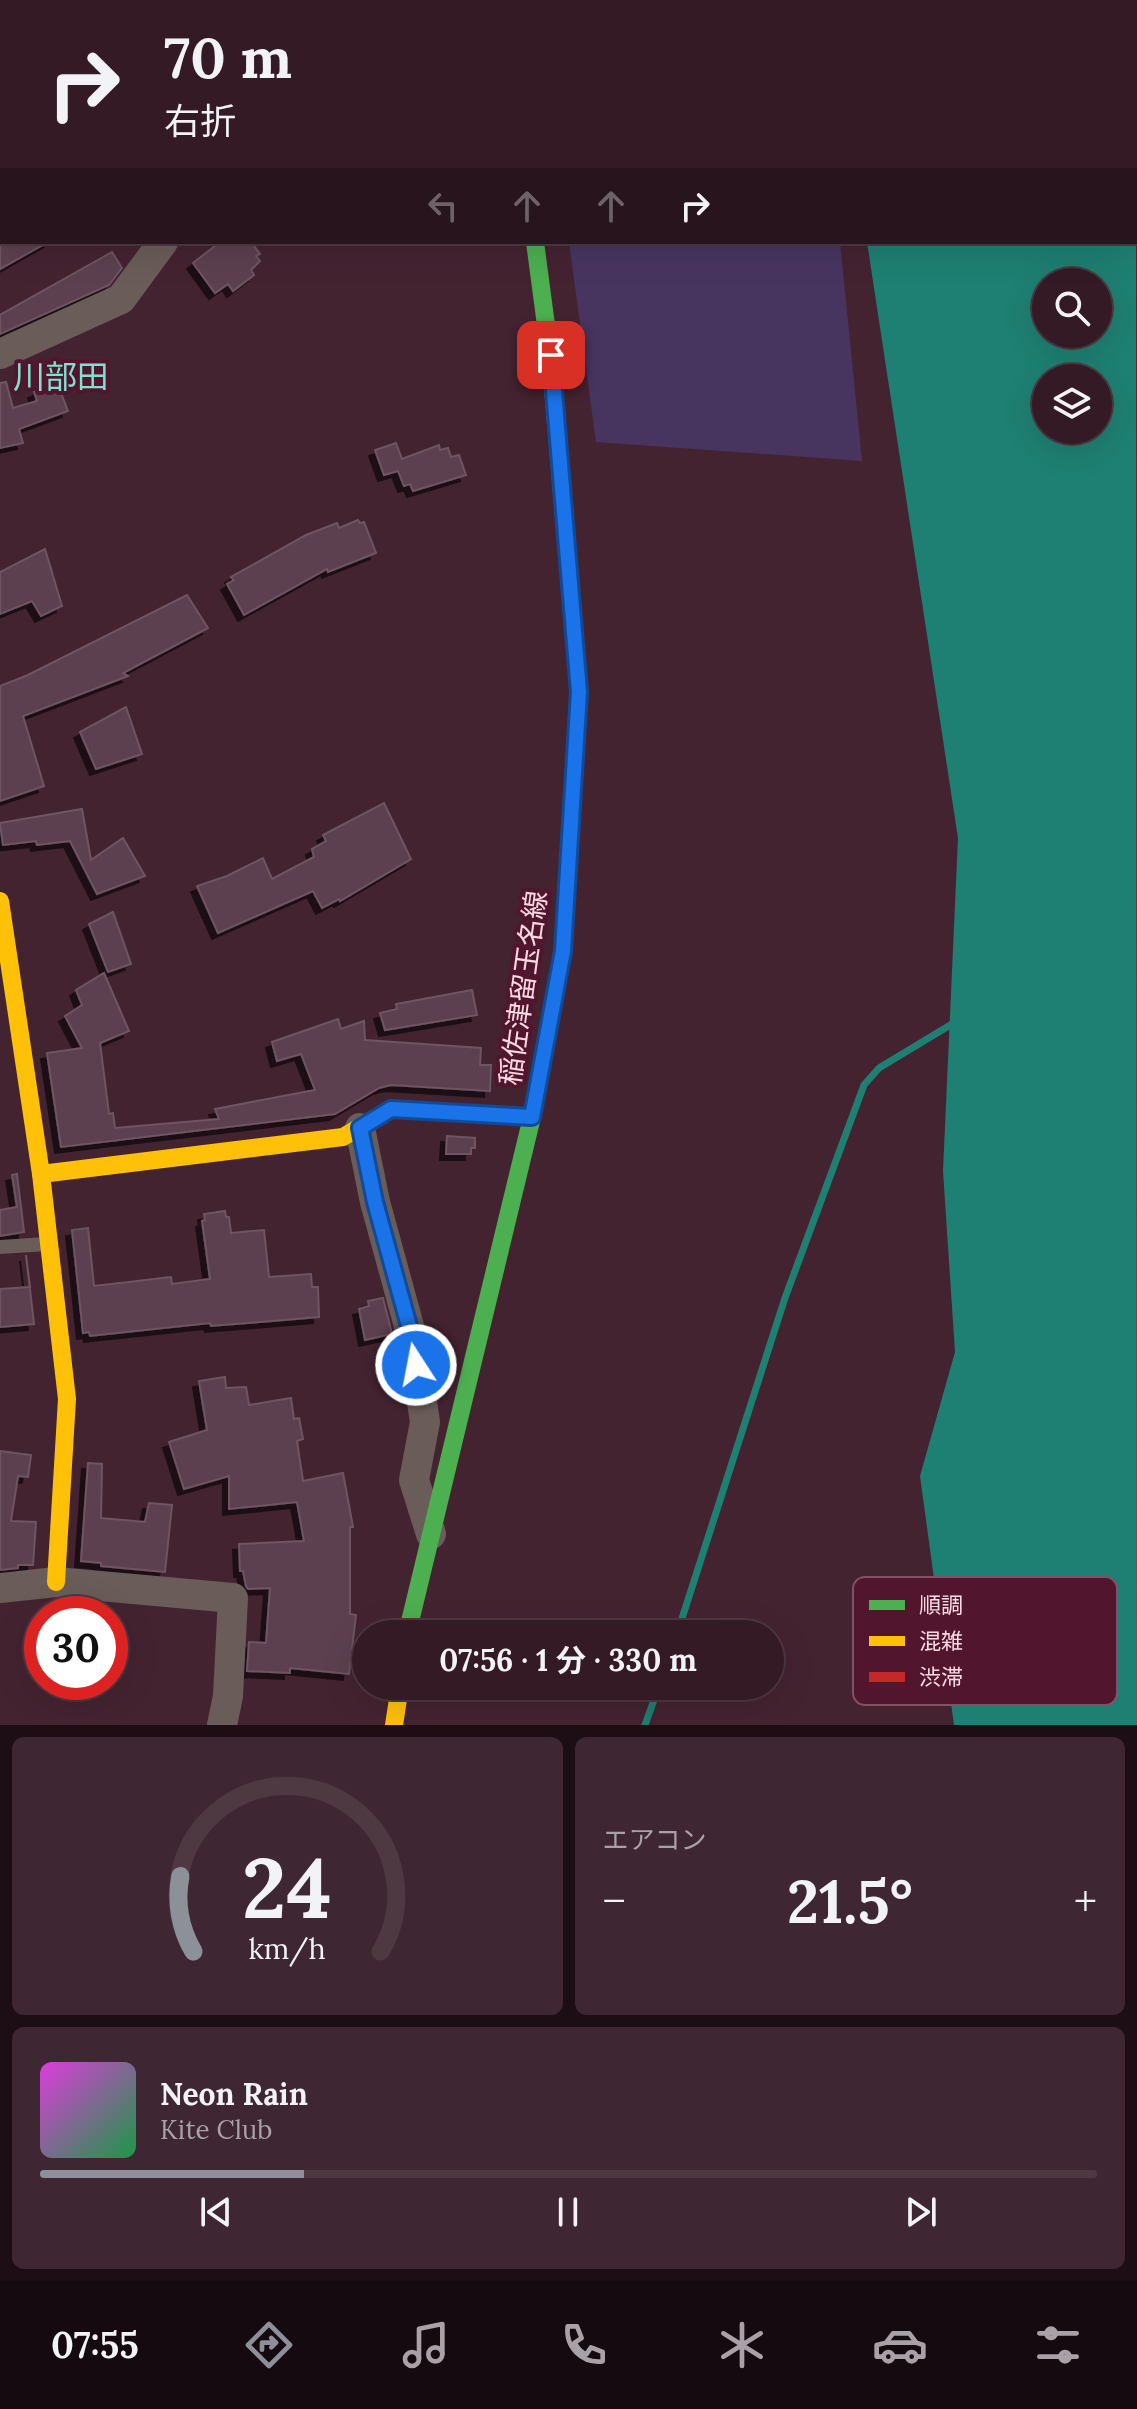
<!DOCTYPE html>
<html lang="ja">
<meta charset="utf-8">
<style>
:root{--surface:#331a25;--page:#3e2732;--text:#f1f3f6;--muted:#a9a1a7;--line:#4e3842;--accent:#8c9099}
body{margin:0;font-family:Lora,"Noto Sans JP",serif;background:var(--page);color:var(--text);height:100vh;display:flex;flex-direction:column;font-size:30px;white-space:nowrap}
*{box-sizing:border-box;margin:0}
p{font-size:26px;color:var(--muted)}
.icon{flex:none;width:44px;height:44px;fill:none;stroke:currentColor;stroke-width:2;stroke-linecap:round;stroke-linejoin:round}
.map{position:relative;height:1725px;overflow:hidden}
.panel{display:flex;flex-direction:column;gap:12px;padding:12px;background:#1c0e14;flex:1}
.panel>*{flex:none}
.banner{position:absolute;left:0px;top:0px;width:1138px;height:244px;box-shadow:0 8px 32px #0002,0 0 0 2px var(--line);background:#331a25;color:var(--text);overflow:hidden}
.tools{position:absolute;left:1032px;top:268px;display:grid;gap:16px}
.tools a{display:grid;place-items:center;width:80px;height:80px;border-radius:50%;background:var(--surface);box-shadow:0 8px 32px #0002,0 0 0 2px var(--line);font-size:40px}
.speed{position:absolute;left:24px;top:1596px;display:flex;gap:16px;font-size:40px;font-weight:700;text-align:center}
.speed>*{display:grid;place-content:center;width:104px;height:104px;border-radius:50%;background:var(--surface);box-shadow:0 8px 32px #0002,0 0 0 2px var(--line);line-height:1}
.speed .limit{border:12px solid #d22;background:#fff;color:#111}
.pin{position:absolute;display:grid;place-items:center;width:68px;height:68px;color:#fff;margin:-34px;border-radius:16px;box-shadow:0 4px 12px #0006}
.me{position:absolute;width:88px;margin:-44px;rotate:349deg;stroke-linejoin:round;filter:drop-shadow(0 0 6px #0008)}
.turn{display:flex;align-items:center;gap:28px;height:168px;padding:0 32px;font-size:36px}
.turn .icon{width:104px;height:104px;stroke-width:2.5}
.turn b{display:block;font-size:56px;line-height:68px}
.lanes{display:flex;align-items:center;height:76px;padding:0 32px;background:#0003;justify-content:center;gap:40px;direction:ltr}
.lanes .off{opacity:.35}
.big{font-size:60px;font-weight:700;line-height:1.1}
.panel .card{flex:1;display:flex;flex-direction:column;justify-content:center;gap:12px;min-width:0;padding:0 28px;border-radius:12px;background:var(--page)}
.panel .dial{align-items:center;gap:0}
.dial svg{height:208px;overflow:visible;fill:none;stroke:var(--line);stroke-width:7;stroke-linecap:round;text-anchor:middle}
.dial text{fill:var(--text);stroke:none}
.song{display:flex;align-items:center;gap:24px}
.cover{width:96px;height:96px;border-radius:12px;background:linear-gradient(135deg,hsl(300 70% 55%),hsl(140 70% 35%))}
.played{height:8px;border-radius:4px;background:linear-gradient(90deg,var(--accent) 25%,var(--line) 25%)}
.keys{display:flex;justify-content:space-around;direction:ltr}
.heat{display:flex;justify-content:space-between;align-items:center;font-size:44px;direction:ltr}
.panel .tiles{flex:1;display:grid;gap:12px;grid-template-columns:1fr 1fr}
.card:last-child{grid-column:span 2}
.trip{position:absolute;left:352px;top:1620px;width:432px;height:80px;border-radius:40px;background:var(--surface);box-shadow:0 8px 32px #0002,0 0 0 2px var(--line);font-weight:700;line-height:80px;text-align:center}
.tabs{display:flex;height:128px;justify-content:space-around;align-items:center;background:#140a0f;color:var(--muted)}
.tabs .icon{width:56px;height:56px}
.tabs .current{color:var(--accent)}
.tabs b{font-size:36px;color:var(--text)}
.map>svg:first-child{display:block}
.green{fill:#473560}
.water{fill:#1e8072;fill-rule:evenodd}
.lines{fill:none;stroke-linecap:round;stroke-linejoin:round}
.stream{stroke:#1e8072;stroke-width:7}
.building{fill:#5c3f4f;stroke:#6e5462;stroke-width:2;filter:url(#shadow)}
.lane{stroke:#6a5c59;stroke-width:14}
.street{stroke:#6a5c59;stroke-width:30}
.fast{stroke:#4caf50;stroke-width:18}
.slow{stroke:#ffc107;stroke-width:18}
.jam{stroke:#c62828;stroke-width:18}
.route-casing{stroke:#114b97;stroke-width:20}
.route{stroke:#1a73e8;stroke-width:14}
.labels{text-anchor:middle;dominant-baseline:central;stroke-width:8;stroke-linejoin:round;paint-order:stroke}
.street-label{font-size:28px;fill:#fadae3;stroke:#52152e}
.quarter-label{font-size:32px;fill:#7ee3ce;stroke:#52152e}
.key{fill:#52152e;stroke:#845064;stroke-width:2}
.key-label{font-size:22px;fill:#fadae3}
</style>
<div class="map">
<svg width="1137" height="1725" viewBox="0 0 1137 1725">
<defs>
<filter id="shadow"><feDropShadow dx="-6" dy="6" stdDeviation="0" flood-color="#0009"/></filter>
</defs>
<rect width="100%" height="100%" fill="#442331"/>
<!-- green -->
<g class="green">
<path d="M536,0H813L814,2H537Z"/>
<path d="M569,242H840L862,461L596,442Z"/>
</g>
<!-- water -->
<g class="water">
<path d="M835,0H1125L1126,2H836Z"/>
<path d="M1136,46L1137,1725H954L920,1476L955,1352L943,1171L958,838L867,242H1136ZM1046,282H1098V334H1046ZM1046,378H1098V430H1046Z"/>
</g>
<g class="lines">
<!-- stream -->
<g class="stream">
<path d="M677,1634L785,1298L864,1085L879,1068L957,1021"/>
<path d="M645,1725L659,1686"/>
</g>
</g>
<!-- building -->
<g class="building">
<path d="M0,242H48L0,269Z"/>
<path d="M220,242H251L260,254L256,256L260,261L251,270L254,275L233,291L228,284L215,293L193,263Z"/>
<path d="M112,252L122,268L109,285L0,334V315Z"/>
<path d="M6,382L13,408L37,401L34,392L57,383L68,411L19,429L23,443L0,448V383Z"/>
<path d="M396,443L402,459L439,445L440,450L448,448L451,457L459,455L466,475L413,491L410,484L404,486L398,471L384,475L375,450Z"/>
<path d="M358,520L360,523L364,522L376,553L328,572L327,569L244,615L227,584L234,580L231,577L306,535L337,523L339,528Z"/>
<path d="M45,549L62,606L41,616L32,601L0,614V572Z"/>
<path d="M187,595L208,628L123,673L128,676L23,716L44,786L0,801V686L28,675Z"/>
<path d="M126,707L142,754L96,769L80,732Z"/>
<path d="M384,803L411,859L340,901L339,899L322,908L313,891L218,933L197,886L227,876L263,858L272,879L314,857L312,849L326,841L323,835Z"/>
<path d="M82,809L91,860L123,838L145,876L97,894L70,841L37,845L36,841L3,845L0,823Z"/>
<path d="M113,912L131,964L108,972L89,924Z"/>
<path d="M104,973L129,1031L100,1043L109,1114L113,1113L115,1128L219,1119L215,1109L315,1090L301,1054L277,1061L272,1042L338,1019L341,1029L364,1021L365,1040L481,1048L480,1065H491L490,1091L391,1085L379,1088L335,1114L61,1147L47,1053L82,1048L65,1016L82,1005L76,990Z"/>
<path d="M472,990L477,1015L385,1030L380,1013L397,1009L396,1004Z"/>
<path d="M447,1136L475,1138V1148H471V1154H446Z"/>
<path d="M17,1174L24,1232L0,1236V1210L17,1207L12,1175Z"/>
<path d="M225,1211L226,1217H229L231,1233L264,1230L269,1277L311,1274L312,1287H318L319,1317L211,1326L210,1323L90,1336L89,1332L83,1333L72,1230L88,1228L94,1286L171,1277L172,1284L210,1279L202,1221L205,1220L204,1214Z"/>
<path d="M26,1255L34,1324L0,1327V1289L30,1287Z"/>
<path d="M383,1298L392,1334L365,1340L359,1309L369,1306L368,1301Z"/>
<path d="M225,1377L226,1388L246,1387L249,1405L291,1398L294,1419L299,1418L303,1439L297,1441L303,1481L343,1473L353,1527H350V1614L356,1615L349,1674L290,1668V1673L247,1671L249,1642L266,1643L270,1588L248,1589L246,1586L243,1571H240L239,1544L304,1541L297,1502L229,1509V1476L184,1489L169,1442L207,1430L199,1381Z"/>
<path d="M0,1451L31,1455L28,1477L18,1476L11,1521L36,1522L33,1565H18V1568L0,1570Z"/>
<path d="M88,1463L102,1464L101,1518L145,1522L149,1503L172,1505L165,1572L101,1566V1563L81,1561Z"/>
</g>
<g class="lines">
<!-- lane -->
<path class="lane" d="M0,1247L47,1244"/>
<!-- street -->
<g class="street">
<path d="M125,2L126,0"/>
<path d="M364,2L366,0"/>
<path d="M0,354L121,299L163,242"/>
<path d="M360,1128L375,1202L412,1337L425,1422L414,1480L431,1534"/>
<path d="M0,1588L56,1582L233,1598L228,1696L222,1725"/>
</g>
<!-- fast -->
<g class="fast">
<path d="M495,0V2"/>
<path d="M535,242L551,363"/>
<path d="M407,1634L532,1117L543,1058"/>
</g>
<!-- slow -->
<g class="slow">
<path d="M551,363L579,692L578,710"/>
<path d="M0,901L41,1174L67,1399L56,1582"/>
<path d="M41,1174L343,1137L391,1109L532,1117"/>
<path d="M394,1725L400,1686"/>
</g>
<!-- jam -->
<path class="jam" d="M543,1058L563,951L578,710"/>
</g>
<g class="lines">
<defs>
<path id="route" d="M416,1365L412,1337L375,1202L360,1128L391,1109L532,1117L563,951L579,692L551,355"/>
</defs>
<!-- route casing -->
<use href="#route" class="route-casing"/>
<!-- route -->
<use href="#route" class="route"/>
</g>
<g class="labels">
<!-- street labels -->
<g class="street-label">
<text transform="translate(523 988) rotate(-82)">稲佐津留玉名線</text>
</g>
<!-- quarter labels -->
<g class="quarter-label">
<text x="61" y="376">川部田</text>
</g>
</g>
<!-- legend -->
<rect x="853" y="1577" width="264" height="128" rx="12" class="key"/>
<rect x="869" y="1600" width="36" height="10" fill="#4caf50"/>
<rect x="869" y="1636" width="36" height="10" fill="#ffc107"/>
<rect x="869" y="1672" width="36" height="10" fill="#c62828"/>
<g class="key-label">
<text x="919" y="1613">順調</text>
<text x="919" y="1649">混雑</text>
<text x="919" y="1685">渋滞</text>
</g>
</svg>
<div class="tools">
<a><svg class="icon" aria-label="search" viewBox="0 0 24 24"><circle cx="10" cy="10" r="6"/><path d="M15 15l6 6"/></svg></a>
<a><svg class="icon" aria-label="layers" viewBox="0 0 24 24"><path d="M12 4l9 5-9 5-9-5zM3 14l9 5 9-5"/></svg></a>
</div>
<div class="speed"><div class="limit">30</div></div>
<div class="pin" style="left:551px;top:355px;background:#d93025"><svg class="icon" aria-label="arrive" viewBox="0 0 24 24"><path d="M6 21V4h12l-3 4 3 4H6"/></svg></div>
<svg class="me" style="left:416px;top:1365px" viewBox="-20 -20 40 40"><circle r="17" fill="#1a73e8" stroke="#fff" stroke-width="3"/><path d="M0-11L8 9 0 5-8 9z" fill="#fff"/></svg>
<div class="trip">07:56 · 1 分 · 330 m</div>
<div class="banner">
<div class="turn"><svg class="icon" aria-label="right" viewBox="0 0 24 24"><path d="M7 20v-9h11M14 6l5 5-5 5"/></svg><div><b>70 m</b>右折</div></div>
<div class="lanes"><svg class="icon off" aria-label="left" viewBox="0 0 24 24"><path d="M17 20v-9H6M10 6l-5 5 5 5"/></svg><svg class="icon off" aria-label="ahead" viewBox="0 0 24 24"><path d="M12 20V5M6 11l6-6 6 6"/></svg><svg class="icon off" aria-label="ahead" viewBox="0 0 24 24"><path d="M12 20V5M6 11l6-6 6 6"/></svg><svg class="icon" aria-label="right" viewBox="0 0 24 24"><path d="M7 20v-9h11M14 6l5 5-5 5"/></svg></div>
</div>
</div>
<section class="panel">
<div class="tiles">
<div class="card dial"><svg viewBox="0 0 100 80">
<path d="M14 69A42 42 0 1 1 86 69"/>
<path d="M14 69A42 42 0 0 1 9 40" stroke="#8c9099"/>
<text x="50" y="56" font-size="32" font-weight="700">24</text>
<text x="50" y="72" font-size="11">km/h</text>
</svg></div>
<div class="card"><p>エアコン</p>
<div class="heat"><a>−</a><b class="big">21.5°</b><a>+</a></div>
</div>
<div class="card">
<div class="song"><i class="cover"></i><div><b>Neon Rain</b><p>Kite Club</p></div></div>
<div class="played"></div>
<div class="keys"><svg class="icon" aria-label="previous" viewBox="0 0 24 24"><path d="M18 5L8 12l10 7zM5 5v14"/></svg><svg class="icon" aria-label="pause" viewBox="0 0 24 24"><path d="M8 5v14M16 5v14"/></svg><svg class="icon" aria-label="next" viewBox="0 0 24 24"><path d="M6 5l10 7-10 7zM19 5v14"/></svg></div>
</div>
</div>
</section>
<nav class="tabs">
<b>07:55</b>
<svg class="icon current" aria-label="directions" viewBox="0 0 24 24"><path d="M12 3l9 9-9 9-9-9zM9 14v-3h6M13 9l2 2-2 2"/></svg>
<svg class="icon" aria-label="music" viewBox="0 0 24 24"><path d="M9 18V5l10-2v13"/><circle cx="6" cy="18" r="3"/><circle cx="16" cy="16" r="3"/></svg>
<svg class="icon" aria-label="phone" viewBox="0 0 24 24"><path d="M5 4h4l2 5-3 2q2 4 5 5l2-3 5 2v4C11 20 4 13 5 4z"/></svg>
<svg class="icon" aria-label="climate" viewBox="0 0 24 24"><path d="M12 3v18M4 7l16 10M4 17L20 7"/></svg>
<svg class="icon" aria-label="car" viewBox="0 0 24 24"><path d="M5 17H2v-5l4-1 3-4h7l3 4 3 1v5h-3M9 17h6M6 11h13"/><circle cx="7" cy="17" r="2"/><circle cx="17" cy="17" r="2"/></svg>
<svg class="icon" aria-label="filters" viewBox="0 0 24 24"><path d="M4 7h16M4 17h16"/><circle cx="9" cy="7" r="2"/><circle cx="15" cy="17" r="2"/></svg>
</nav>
